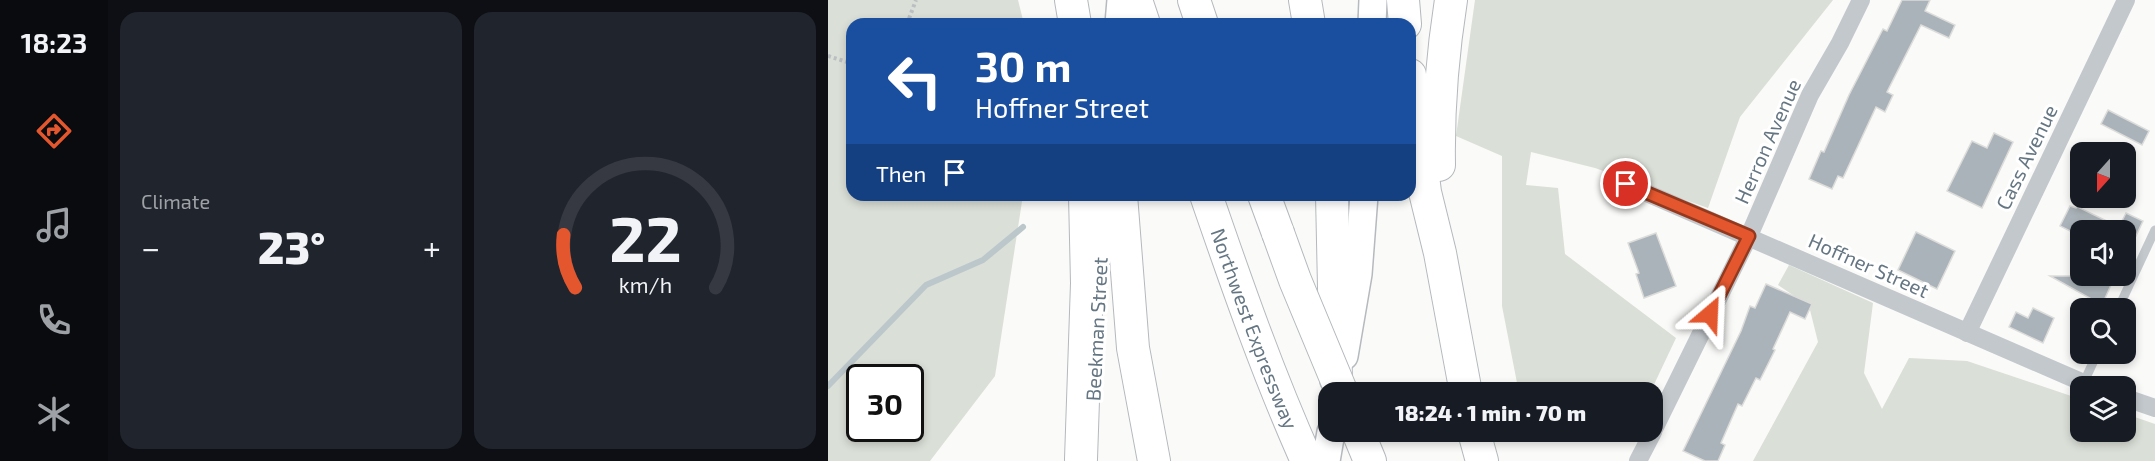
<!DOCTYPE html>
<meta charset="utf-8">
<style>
:root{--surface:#171b24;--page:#20242c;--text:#f1f3f6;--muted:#9ea1a6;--line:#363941;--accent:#e4572e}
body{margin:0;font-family:"Exo 2",sans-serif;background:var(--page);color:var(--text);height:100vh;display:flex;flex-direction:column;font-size:22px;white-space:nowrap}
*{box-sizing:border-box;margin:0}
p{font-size:20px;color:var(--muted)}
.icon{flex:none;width:33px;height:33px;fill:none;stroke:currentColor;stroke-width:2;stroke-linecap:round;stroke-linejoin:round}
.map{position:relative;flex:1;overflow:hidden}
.details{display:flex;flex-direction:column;gap:12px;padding:12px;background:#0d0f14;width:720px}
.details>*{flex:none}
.banner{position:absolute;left:18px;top:18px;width:570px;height:183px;border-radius:18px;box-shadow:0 3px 9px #0003;background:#1a4fa0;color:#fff;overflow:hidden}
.needle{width:39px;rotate:201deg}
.fabs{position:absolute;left:1242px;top:142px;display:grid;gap:12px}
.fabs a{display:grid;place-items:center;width:66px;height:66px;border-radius:12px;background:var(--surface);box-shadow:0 3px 9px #0003;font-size:30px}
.speed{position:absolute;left:18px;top:364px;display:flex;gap:12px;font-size:30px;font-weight:700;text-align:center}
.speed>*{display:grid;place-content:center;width:78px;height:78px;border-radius:50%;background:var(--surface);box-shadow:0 3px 9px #0003;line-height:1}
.speed .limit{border:3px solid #111;border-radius:9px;background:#fff;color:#111}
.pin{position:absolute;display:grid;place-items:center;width:51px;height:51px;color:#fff;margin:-26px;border:3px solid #fff;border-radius:50%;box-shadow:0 2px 6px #0007}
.me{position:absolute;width:66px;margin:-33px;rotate:26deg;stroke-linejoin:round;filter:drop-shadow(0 0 4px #0008)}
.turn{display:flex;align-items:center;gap:21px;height:126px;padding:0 30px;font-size:27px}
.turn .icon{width:78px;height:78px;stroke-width:2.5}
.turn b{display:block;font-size:42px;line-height:51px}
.then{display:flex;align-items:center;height:57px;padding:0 30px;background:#0003;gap:12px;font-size:22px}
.big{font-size:45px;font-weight:800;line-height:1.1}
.details .tile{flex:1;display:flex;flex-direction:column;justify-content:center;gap:9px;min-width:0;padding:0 21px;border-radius:18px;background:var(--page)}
.details .dial{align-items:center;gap:0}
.dial svg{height:156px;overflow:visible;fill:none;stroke:var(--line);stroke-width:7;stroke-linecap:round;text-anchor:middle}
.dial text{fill:var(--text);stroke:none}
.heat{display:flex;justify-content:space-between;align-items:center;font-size:33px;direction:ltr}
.details .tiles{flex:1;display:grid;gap:12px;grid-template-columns:repeat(2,1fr)}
.trip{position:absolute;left:490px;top:382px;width:345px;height:60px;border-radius:18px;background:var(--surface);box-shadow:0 3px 9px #0003;font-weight:800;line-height:60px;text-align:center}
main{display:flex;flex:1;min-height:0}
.dock{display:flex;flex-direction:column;width:108px;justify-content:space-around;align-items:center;background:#090b0e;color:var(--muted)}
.dock .icon{width:42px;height:42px}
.dock .current{color:var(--accent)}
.dock b{font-size:27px;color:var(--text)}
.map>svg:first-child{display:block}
.green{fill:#dadfd7;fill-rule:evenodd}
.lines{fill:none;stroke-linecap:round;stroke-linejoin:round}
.stream{stroke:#bbc7cb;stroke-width:6}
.building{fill:#aab3b9;stroke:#dcdcda;stroke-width:1.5}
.primary-casing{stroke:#b5babe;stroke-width:30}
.motorway-casing{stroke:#b4b9bd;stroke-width:34}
.path{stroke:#bbbfc2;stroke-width:4;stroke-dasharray:3 3;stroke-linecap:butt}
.service{stroke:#c3c8cc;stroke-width:9}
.minor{stroke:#c3c8cc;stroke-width:18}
.primary{stroke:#fff;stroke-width:27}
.motorway{stroke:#fff;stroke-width:32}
.motorway-bridge-casing{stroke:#b4b9bd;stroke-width:34;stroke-linecap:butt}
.motorway-bridge{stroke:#fff;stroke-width:32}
.route-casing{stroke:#94391e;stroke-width:15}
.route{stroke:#e4572e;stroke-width:10}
.labels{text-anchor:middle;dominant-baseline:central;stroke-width:6;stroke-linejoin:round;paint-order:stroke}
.street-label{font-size:20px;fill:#657683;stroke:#fff}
</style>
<main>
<nav class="dock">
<b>18:23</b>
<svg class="icon current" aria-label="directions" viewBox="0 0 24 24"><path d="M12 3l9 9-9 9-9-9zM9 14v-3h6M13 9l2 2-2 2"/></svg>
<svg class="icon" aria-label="music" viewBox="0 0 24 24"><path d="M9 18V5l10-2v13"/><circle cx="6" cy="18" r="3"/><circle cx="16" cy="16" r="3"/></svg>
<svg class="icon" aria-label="phone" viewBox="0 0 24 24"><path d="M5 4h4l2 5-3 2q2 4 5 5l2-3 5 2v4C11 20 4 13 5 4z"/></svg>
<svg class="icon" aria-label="climate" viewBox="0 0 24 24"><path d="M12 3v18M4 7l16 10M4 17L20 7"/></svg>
</nav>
<section class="details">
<div class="tiles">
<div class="tile"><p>Climate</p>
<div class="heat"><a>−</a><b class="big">23°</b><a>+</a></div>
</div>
<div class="tile dial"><svg viewBox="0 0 100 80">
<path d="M14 69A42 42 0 1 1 86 69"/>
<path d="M14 69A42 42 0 0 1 8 42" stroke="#e4572e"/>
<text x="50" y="56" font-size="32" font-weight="700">22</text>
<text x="50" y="72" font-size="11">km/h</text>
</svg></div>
</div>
</section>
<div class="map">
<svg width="1327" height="461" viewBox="0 0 1327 461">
<rect width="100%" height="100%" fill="#fafaf8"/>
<!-- green -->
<g class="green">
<path d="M0,0H190L196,24H24V195H195L167,376L102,461H0ZM32,378H82V429H32Z"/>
<path d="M647,0H1005L912,117L880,208L767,168L703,152L698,185L730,188L737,254L848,338L822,393H691L674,306V156L628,136Z"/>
<path d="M961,265L1045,303L1036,373L1054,409L1081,358L1139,361L1252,399V432H1298V414L1327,424V461H925L990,342L981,306L950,285Z"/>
</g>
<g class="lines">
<!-- stream -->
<path class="stream" d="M0,386L98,285L155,260L195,227"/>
</g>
<!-- building -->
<g class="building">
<path d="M1074,0H1102L1097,11L1127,25L1121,38L1093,25L1059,92L1065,95L1057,112L1048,107L1015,178L1010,176L1004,189L981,179L993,151L996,152L1021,95L1055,29L1059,31Z"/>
<path d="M1280,110L1321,131L1314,145L1273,124Z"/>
<path d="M1166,133L1185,142L1154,208L1119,191L1144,141L1159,148Z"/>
<path d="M1242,206L1248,208L1250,207L1291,227L1298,213L1315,221L1306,240L1298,236V231H1252V236L1232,226Z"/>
<path d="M1088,232L1127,251L1109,289L1070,270Z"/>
<path d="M828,233L848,286L816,298L808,274L811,273L800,243Z"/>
<path d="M1222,276H1287L1274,305Z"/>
<path d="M938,284L984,304L977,319L962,312L945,349L947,350L932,380L928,378L914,406L910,404L893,443L897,445L890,461H877L855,451L913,331L922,306L927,308Z"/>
<path d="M1205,308L1226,318L1215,343L1181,327L1188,312L1200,318Z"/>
</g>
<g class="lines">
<defs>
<g id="primary">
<path d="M291,24L293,0"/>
<path d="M544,24L545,0"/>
<path d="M271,254L274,195"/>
<path d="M516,356L530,274L536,195"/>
<path d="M498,461L503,432"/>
</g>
<g id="motorway">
<path d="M243,0L247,24"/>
<path d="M308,0L316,24"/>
<path d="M366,0L374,24"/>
<path d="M477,0L481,24"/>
<path d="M575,0L577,24"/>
<path d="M582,75L597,192L612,253L638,393"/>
<path d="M611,165C610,107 614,57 623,0"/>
<path d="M293,195L305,348L326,461"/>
<path id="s1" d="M378,195C409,285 440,374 479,461"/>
<path d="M436,195L450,233"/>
<path d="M504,195L508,380"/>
<path d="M530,432L542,461"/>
<path d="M646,432L654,461"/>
<path d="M253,459L259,283L257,195"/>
</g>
</defs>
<!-- primary casing -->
<use href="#primary" class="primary-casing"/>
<!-- motorway casing -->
<use href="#motorway" class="motorway-casing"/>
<!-- path -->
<g class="path">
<path d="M79,24L88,0"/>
<path d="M0,56L19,62L24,61"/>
</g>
<!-- service -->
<g class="service">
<path d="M1290,309L1327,230"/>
<path d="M1255,384L1269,354"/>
</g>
<!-- minor -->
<g class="minor">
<path d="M798,184L1265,387"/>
<path d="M1139,333L1298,0"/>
<path d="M1298,398L1327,408"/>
<path d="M825,431L921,236L982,95L1012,43L1033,0"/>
<path d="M810,461L825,432"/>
</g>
<!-- primary -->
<use href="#primary" class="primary"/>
<!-- motorway -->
<use href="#motorway" class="motorway"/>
<defs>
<path id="motorway-bridge" d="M450,233L467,280L514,393"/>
</defs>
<!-- motorway-bridge casing -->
<use href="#motorway-bridge" class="motorway-bridge-casing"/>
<!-- motorway-bridge -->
<use href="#motorway-bridge" class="motorway-bridge"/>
</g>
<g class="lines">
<defs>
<path id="route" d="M798,184L921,236L882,314"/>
</defs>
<!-- route casing -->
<use href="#route" class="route-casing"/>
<!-- route -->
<use href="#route" class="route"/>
</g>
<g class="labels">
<!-- street labels -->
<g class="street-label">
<text transform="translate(939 141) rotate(-66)">Herron Avenue</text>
<text transform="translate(1198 157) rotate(-64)">Cass Avenue</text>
<text transform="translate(1041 265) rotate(24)">Hoffner Street</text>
<text stroke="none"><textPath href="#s1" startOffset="142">Northwest Expressway</textPath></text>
<text transform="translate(268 329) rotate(-87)">Beekman Street</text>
</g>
</g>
</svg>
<div class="fabs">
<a><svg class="needle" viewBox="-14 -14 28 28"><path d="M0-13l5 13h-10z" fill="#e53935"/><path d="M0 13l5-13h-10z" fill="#9ea1a6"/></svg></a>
<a><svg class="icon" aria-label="sound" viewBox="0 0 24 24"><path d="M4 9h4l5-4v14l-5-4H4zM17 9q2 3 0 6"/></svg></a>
<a><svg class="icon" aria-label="search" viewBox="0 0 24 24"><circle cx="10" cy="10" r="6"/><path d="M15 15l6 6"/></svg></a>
<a><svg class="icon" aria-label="layers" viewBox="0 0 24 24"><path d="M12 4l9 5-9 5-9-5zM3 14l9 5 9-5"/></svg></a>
</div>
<div class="speed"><div class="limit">30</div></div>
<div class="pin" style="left:798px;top:184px;background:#d93025"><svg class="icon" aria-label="arrive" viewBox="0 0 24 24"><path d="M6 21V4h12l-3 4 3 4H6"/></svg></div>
<svg class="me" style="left:882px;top:314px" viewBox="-20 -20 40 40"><path d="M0-17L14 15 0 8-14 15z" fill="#e4572e" stroke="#fff" stroke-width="4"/></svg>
<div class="trip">18:24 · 1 min · 70 m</div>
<div class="banner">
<div class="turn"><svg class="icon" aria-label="left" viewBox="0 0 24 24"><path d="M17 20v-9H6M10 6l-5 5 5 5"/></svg><div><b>30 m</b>Hoffner Street</div></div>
<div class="then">Then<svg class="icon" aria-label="arrive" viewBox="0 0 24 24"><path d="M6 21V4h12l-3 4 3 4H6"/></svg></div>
</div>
</div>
</main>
